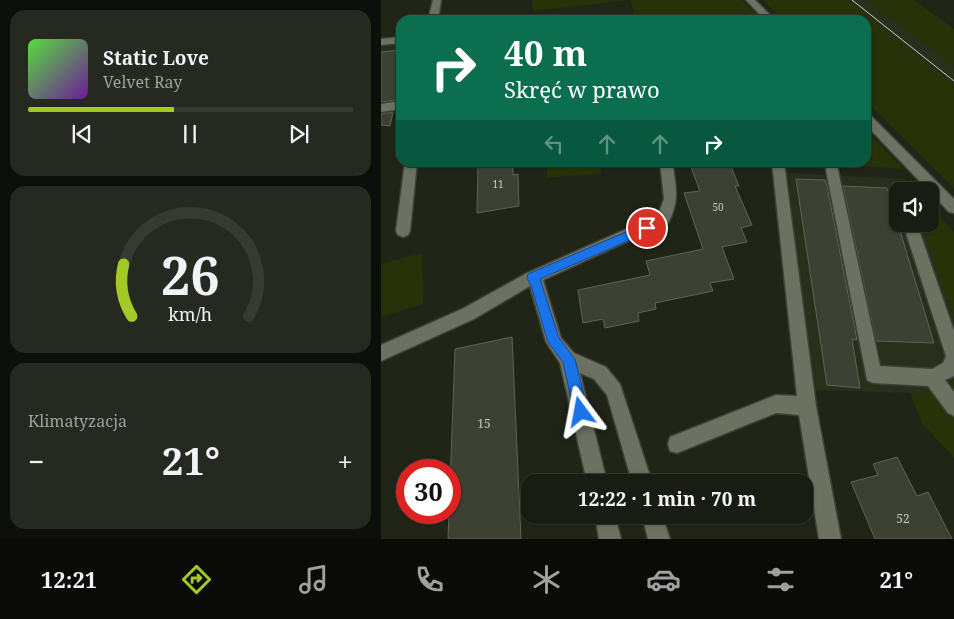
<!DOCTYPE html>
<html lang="pl">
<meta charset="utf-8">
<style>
:root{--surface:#181c12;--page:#252920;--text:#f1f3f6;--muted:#9fa19f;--line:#363a32;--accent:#a3c926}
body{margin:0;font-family:"Noto Serif",serif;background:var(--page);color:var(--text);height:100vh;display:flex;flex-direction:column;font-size:19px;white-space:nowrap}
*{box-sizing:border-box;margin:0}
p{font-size:16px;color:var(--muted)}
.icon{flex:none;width:28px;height:28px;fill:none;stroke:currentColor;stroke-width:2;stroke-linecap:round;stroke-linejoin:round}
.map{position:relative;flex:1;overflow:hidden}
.details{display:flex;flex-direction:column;gap:10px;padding:10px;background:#0d0f0a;width:381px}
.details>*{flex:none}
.hud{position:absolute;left:15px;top:15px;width:475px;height:152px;border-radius:15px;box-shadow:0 1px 4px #0004,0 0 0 1px var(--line);background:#0b6e4f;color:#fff;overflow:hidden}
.controls{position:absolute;left:508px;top:182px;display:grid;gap:10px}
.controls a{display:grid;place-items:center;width:50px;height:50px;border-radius:10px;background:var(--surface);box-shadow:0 1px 4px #0004,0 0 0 1px var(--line);font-size:25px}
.speed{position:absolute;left:15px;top:459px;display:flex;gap:10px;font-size:25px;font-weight:700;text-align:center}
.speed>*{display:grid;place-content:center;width:65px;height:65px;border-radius:50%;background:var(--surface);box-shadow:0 1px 4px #0004,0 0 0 1px var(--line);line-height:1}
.speed .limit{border:8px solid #d22;background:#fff;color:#111}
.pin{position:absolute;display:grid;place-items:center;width:42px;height:42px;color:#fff;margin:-21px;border:2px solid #fff;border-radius:50%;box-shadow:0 1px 5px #0007}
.me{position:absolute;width:55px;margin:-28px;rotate:347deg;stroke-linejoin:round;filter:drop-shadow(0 0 4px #0008)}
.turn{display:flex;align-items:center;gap:18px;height:105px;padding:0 25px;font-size:22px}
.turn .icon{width:65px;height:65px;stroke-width:2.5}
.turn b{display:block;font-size:35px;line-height:42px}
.lanes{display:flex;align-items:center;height:48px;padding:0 25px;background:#0003;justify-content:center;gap:25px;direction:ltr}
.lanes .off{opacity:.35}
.big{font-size:38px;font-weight:700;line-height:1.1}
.details .tile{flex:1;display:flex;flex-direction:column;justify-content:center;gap:8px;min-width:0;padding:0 18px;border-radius:15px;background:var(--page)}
.details .dial{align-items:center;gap:0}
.dial svg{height:130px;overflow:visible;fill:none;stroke:var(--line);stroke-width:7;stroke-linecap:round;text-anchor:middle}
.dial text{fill:var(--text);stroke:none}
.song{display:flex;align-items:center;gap:15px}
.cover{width:60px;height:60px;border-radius:8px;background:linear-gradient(135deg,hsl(110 70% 55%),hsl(280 70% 35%))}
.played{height:5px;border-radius:2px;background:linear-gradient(90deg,var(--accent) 45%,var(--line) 45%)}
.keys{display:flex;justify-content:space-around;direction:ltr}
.heat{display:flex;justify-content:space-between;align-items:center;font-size:28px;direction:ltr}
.trip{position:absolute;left:140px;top:474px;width:292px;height:50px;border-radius:15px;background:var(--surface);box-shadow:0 1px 4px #0004,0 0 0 1px var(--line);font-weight:700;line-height:50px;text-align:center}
.tabs{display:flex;height:80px;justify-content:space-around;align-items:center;background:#0a0b07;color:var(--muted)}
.tabs .icon{width:35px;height:35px}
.tabs .current{color:var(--accent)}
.tabs b{font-size:22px;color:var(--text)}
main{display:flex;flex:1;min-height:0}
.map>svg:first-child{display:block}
.built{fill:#292f1b}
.green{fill:#283209}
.building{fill:#3c4133;stroke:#5f6455}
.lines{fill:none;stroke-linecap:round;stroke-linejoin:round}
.minor-casing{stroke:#3d4037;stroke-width:3}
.minor{fill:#6c7162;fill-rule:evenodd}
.tram{stroke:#c9ccc2;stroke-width:1}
.route{fill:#1a73e8;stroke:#114b97}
.labels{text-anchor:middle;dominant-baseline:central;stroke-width:5;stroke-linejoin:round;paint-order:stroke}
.number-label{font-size:10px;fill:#c3c6bc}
.near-number-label{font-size:12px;fill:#c3c6bc}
</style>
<main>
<section class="details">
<div class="tile">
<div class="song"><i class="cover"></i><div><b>Static Love</b><p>Velvet Ray</p></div></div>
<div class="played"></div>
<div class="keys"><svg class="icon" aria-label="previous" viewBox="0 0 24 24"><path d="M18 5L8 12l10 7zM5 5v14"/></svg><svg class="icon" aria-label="pause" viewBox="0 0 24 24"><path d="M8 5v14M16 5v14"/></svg><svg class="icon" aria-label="next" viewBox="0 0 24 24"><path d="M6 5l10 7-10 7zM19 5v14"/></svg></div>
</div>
<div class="tile dial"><svg viewBox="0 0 100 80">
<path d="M14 69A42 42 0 1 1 86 69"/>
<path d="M14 69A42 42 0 0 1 9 37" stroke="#a3c926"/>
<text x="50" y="56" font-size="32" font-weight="700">26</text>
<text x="50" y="72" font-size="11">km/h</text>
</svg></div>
<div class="tile"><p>Klimatyzacja</p>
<div class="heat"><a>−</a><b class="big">21°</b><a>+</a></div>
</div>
</section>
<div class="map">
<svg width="573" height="539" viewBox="0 0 573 539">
<rect width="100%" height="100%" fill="#202518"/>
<!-- built -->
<g class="built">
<path d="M467,0H485L573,66V84Z"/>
<path d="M20,39V105L0,108V42Z"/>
<path d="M407,173L524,179L528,191H516V224H540L573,318V379L566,384L555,391L529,393L430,390Z"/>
</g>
<!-- green -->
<g class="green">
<path d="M151,0H248L152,11Z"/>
<path d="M249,0H361L381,20H256Z"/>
<path d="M382,0H467L573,84V188L485,101V20H402Z"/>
<path d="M485,0H533L573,29V66Z"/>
<path d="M485,130L522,169L463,165L462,163L485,162Z"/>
<path d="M166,163H219L220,173L166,178Z"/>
<path d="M549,206L573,232V318L540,224H549Z"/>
<path d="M41,253L42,304L0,317V264Z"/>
<path d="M573,379V458L541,423L529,393L555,391Z"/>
</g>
<!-- building -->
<g class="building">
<path d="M20,50V76L15,100L0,102V52Z"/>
<path d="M12,112L9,126L0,125V114Z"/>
<path d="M97,162H132V175L137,174L138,206L96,213Z"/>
<path d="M308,162H348L358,186H354L371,225L360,228L366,242L341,247L353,279L329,283L332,291L274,303L275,309L257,313L258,321L224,328L222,319L202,323L197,290L269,275L265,261L322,249L303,193L319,191Z"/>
<path d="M415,179L444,180L446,186L476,340L471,339L479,388L446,385Z"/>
<path d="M462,186L506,188L553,343L495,341Z"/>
<path d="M131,337L140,539H67L74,349Z"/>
<path d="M516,457L536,496L547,492L571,539H494L470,482L497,475L492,464Z"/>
</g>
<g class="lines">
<defs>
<g id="minor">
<path d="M52,0H60L57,20H47Z"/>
<path d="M365,0H374L394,20H384Z"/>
<path d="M20,37V43L0,45V39Z"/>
<path d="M20,101V109L0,112V104Z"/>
<path d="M485,114L489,115L573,199V213L568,212L485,125Z"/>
<path d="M24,162H36L29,231L27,235L22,237L17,235L15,231Z"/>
<path d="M279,162H291C295,185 299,202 287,223L162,280L180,338L193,353L225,367L239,384L271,482H251L226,395L213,379L199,373L226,482H206L179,363L165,342L149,286L93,319L0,361V345L81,309L146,273L277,215L283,199Z"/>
<path d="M391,162H403L435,406L460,539H438L418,415L395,413L296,453L289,451L287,444L289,437L395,395L416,396Z"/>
<path d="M451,165L456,167L457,170L499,366L551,369L562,363L565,356L522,224H536L573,331V376L564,380L573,392V416L567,413L547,386L492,383L486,380L445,170L446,167Z"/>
<path d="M518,183L523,185L526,191H516V195L511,188L513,185Z"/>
<path d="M214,515H234L240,539H218Z"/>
<path d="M261,515H281L289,539H267Z"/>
</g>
</defs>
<!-- minor casing -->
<use href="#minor" class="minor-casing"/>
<!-- minor -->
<use href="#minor" class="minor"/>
<!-- tram -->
<path class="tram" d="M471,0L573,81"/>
</g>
<!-- route -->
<path class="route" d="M266,223L271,228L270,231L159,279L178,338L194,359L207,412L205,417L200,419L195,417L193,412L182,362L167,342L150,286L146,278L147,274Z"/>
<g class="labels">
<!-- number labels -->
<g class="number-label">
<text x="117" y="184">11</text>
<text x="337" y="207">50</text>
</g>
<!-- near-number labels -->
<g class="near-number-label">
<text x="103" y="423">15</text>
<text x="522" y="518">52</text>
</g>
</g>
</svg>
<div class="controls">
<a><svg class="icon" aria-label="sound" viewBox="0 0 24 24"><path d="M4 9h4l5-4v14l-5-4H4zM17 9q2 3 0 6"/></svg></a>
</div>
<div class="speed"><div class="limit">30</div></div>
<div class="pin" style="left:266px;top:228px;background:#d93025"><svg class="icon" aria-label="arrive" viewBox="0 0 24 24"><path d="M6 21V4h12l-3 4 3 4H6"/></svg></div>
<svg class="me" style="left:200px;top:412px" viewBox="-20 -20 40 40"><path d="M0-17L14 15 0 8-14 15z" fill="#1a73e8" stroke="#fff" stroke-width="4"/></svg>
<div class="trip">12:22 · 1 min · 70 m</div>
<div class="hud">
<div class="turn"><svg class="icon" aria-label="right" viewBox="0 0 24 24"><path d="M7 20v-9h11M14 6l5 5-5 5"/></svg><div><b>40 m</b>Skręć w prawo</div></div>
<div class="lanes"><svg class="icon off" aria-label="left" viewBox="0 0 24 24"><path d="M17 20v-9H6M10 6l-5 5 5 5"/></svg><svg class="icon off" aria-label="ahead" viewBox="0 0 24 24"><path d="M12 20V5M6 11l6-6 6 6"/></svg><svg class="icon off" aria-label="ahead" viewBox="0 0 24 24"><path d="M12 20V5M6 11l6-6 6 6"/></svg><svg class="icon" aria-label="right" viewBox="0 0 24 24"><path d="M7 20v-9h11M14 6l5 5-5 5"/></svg></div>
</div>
</div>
</main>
<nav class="tabs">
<b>12:21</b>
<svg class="icon current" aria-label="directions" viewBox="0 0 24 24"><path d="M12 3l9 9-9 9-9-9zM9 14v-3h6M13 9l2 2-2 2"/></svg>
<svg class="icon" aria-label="music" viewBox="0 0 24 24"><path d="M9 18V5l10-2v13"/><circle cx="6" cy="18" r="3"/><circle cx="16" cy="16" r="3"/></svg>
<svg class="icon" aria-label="phone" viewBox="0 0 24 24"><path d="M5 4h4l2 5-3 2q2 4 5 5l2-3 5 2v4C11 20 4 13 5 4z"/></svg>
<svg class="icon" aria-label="climate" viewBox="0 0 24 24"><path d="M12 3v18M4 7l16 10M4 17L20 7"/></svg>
<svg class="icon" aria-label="car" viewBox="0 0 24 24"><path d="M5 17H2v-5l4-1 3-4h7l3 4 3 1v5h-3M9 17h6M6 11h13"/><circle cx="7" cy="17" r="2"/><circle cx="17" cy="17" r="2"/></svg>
<svg class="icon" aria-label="filters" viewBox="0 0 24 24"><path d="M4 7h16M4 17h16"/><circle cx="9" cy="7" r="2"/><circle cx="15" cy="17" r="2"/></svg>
<b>21°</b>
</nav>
